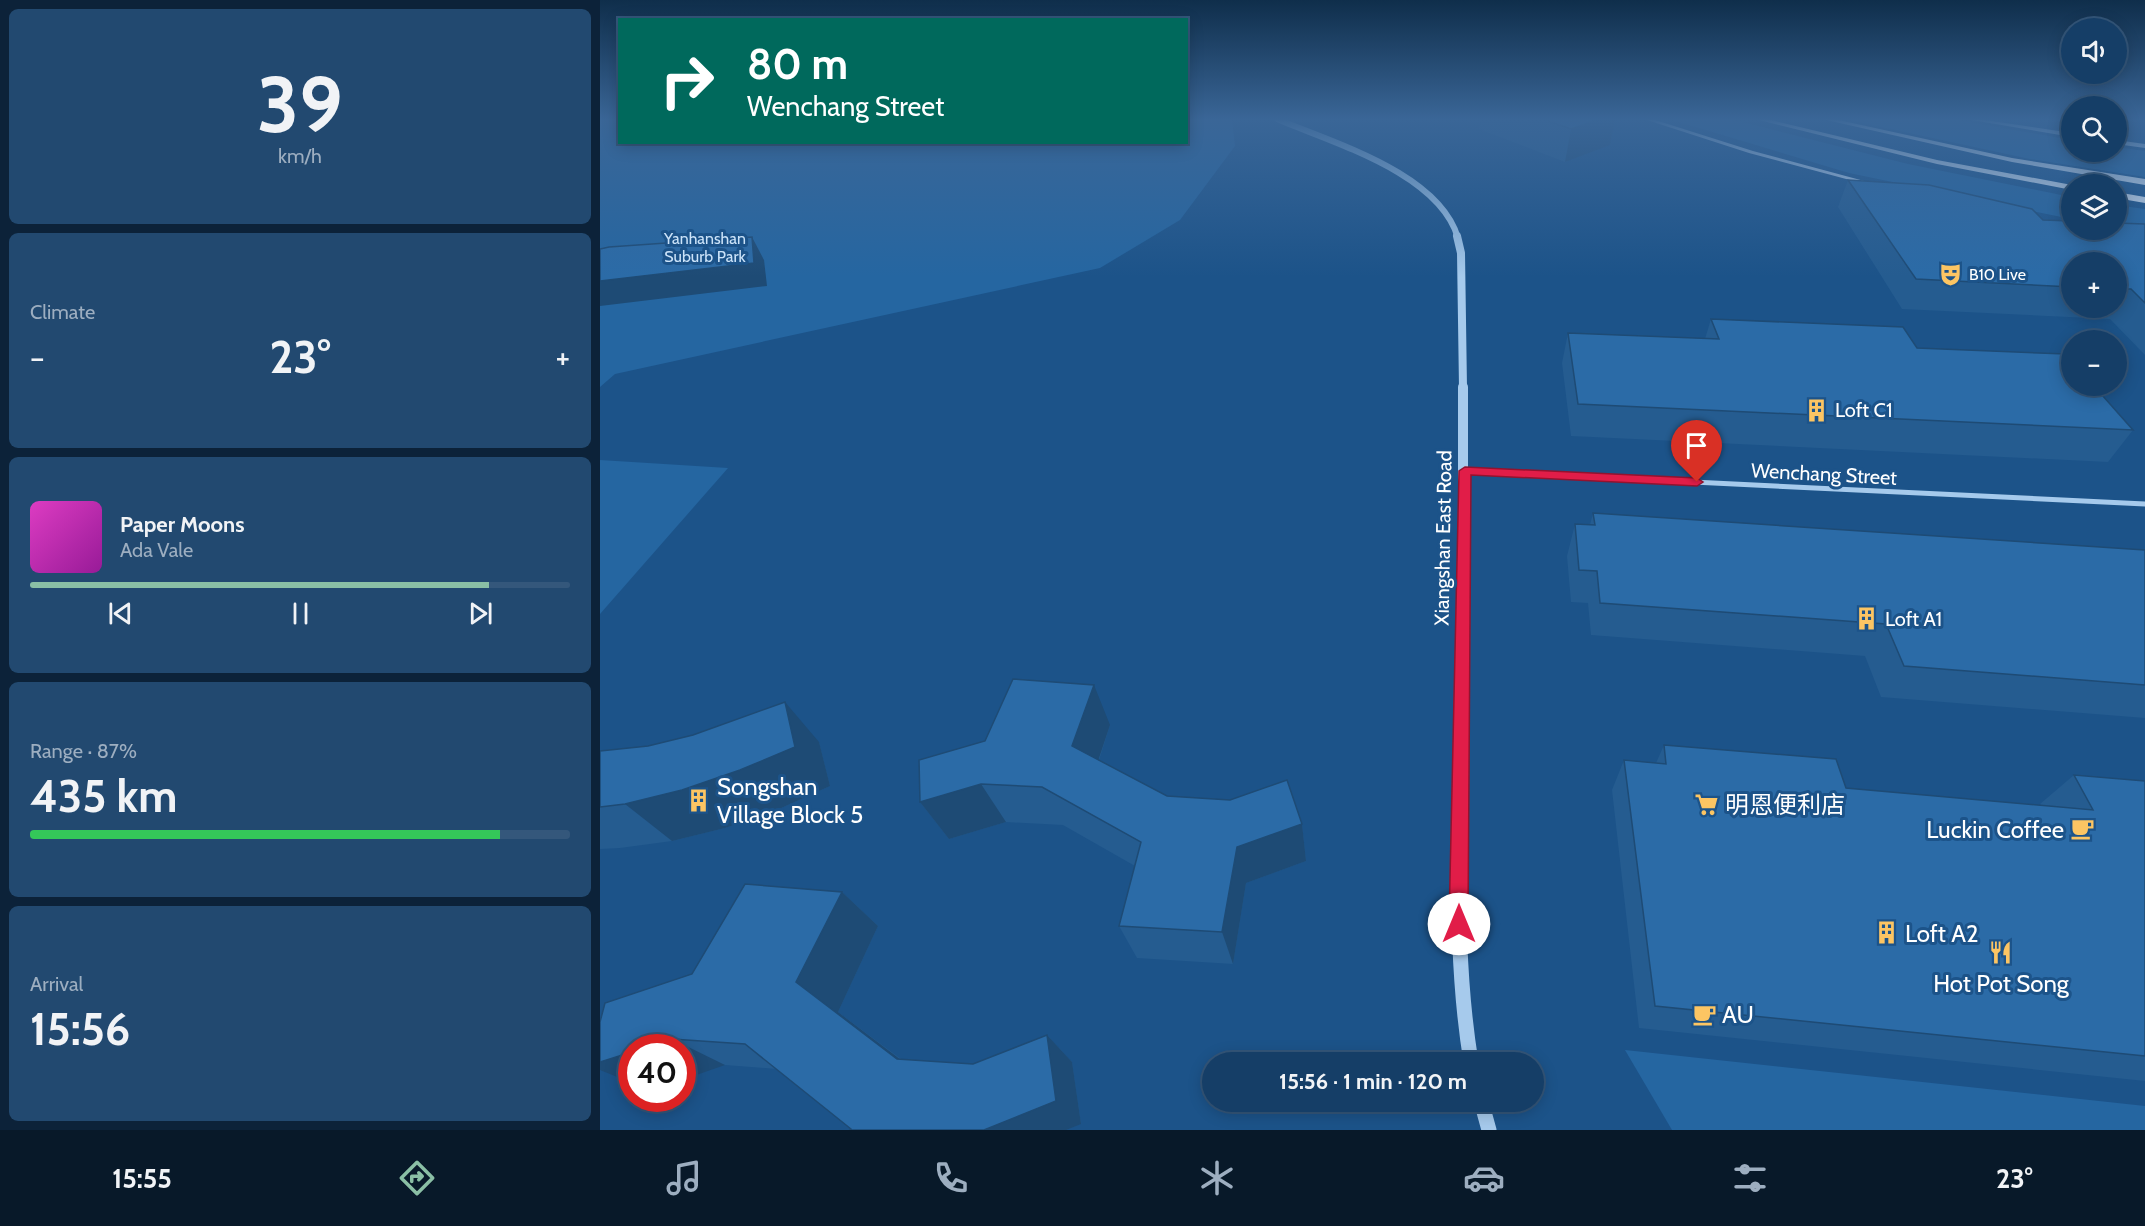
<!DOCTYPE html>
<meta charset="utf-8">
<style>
:root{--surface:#153e67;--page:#224970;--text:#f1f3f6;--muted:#9daec0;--line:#34577b;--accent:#8abfa5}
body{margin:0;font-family:Cabin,"Noto Sans SC",sans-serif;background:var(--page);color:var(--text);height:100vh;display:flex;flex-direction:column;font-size:22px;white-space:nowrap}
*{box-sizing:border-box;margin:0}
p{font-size:20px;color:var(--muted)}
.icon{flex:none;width:33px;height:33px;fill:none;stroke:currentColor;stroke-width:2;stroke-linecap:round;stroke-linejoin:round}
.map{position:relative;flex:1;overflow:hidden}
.drawer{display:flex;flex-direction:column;gap:9px;padding:9px;background:#0c2239;width:600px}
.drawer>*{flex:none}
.guide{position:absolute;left:18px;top:18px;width:570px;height:126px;border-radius:0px;box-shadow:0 3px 15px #0003,0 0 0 2px var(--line);background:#00695c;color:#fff;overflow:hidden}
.tools{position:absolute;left:1461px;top:18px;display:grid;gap:12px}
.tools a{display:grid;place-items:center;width:66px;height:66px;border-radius:50%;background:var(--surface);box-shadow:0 3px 15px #0003,0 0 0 2px var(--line);font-size:30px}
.speed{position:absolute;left:18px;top:1034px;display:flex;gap:12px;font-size:30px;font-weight:700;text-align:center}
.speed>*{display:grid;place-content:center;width:78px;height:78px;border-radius:50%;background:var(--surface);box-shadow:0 3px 15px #0003,0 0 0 2px var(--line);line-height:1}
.speed .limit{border:9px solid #d22;background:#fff;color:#111}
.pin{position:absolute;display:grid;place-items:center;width:51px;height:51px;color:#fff;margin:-62px -26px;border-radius:50% 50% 50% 0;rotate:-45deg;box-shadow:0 0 6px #0007}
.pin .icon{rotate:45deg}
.me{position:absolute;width:66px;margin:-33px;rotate:0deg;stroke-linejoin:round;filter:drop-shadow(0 0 4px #0008)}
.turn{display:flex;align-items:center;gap:21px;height:126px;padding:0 30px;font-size:27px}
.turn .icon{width:78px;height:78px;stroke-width:2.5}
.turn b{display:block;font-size:42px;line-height:51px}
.big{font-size:45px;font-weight:700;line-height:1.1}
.drawer .tile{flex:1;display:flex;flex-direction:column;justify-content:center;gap:9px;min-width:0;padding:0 21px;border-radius:9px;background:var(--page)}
.drawer .dial{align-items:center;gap:0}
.dial b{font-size:78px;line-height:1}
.song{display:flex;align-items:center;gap:18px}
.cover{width:72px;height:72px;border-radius:9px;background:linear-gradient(135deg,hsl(310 70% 55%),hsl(300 70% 35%))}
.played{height:6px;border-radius:3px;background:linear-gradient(90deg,var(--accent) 85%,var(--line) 85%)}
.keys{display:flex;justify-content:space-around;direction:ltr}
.heat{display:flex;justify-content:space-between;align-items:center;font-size:33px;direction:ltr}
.charge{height:9px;border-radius:4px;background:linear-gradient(90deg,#34c759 87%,var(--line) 0)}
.trip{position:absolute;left:602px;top:1052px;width:342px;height:60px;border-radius:30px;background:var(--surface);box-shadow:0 3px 15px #0003,0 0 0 2px var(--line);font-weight:700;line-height:60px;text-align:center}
.menu{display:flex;height:96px;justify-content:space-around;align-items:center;background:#081929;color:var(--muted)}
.menu .icon{width:42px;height:42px}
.menu .selected{color:var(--accent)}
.menu b{font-size:27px;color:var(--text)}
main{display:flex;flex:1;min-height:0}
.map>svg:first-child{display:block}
.green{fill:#2566a1}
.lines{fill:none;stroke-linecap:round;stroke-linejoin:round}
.minor{stroke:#a6caec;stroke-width:5}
.tertiary-far4{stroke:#a6caec;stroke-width:6}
.tertiary-far3{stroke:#a6caec;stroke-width:8}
.tertiary-far2{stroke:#a6caec;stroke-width:10}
.tertiary-far1{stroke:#a6caec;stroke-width:12}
.tertiary{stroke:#a6caec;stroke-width:15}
.secondary{fill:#d2e5f9;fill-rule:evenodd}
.primary{fill:#ebf4ff;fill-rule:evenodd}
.wall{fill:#255c90;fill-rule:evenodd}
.shaded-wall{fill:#1e4b75}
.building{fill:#2b6ba7;stroke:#1e4b75;stroke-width:1.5}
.route{fill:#e11d48;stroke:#92132f;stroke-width:1.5}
.labels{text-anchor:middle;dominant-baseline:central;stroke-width:6;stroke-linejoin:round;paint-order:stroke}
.far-park-label{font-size:16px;fill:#cbe3f9;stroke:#1c5389}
.far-poi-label{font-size:16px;fill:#fff;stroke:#1c5389;text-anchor:start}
.poi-label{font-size:20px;fill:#fff;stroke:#1c5389;text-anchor:start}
.street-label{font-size:20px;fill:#fff;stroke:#1c5389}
.near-poi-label{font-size:24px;fill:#fff;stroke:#1c5389;text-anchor:start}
</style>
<main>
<section class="drawer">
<div class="tile dial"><b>39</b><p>km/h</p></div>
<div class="tile"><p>Climate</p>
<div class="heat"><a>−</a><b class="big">23°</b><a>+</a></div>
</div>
<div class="tile">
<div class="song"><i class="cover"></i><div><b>Paper Moons</b><p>Ada Vale</p></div></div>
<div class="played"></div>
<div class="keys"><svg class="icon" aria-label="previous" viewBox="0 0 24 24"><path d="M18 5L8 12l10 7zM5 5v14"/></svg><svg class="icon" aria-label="pause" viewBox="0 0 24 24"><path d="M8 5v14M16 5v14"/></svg><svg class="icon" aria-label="next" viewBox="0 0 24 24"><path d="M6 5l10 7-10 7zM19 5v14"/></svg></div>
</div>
<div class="tile"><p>Range · 87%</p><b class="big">435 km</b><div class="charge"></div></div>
<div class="tile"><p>Arrival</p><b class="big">15:56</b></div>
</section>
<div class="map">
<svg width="1545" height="1130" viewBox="0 0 1545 1130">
<rect width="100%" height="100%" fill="#1c5389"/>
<!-- green -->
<g class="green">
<path d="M0,119H19L20,142H301L361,146L372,142H586L587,119H632L635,146L580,220L500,268L15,374L0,387Z"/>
<path d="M1069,119H1131L1308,164L1471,197V219L1249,173Z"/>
<path d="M1244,119H1353L1471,140L1472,152H1516L1517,147L1545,151V177L1430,159Z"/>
<path d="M1516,205L1545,209V232L1517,227Z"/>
<path d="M0,460L128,468L0,614Z"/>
<path d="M1025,1050L1545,1106V1130H1072Z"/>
</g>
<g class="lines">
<!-- minor -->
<path class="minor" d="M865,471L1545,504"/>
<!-- tertiary-far4 -->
<path class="tertiary-far4" d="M677,119C733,143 839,173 858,238"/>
<!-- tertiary-far3 -->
<path class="tertiary-far3" d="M857,236L861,253L863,388"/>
<!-- tertiary-far2 -->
<path class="tertiary-far2" d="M863,580V387"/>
<!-- tertiary-far1 -->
<path class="tertiary-far1" d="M859,822L863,578"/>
<!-- tertiary -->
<g class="tertiary">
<path d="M859,821C858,902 858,982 871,1062"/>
<path d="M881,1101L889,1130"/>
</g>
<!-- secondary -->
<g class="secondary">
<path d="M1044,119H1052L1153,151L1279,185L1276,187L1149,153Z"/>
<path d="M1366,119H1378L1472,133V137Z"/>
<path d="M1516,140L1545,144V148L1516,144Z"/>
</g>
<!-- primary -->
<g class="primary">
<path d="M1155,119H1167L1337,160L1472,185V190L1337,164Z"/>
<path d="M1222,119H1234L1412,158L1545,179V185L1412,162Z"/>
<path d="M1516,192L1545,197V203L1516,198Z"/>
</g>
</g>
<!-- wall -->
<g class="wall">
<path d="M880,119H1015L1010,145L965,162L879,129Z"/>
<path d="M1248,180L1443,220L1545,224V355L1510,319L1302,309L1238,207ZM1472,262H1516V308H1472Z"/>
<path d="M1111,319L1317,348L1533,430L1508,462L971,436L962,363L968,333L1105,339Z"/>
<path d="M993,513L1545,550V718L1281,697L1265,656L991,635L988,603L971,602L967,556L975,524L990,525Z"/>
<path d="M510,725L499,760L567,796L702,824L706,861L646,883L633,964L537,958L519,926L535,866L463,825L406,822L349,839L320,802Z"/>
<path d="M219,742L230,786L179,809L125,828L72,841L20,848L0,849V751Z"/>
<path d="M1064,745L1246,788L1441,805L1440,804L1474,775L1545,781V1081L1039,1028L1012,790L1024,760L1056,763Z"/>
<path d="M242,892L278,926L238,1012L301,1059L373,1064L447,1035L472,1062L481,1124L251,1129L177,1069L125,1065L32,1047L92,974Z"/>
</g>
<!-- shaded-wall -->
<g class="shaded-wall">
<path d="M999,119H1015L1010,145L965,162L971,129Z"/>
<path d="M152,237L164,260L167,286L0,306V281Z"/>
<path d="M494,685L510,725L490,785L472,746Z"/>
<path d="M185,702L219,742L230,786L179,809L125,828L72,841L25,804Z"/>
<path d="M381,784L406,822L349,839L320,802Z"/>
<path d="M702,824L706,861L646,883L633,964L622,932L637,847Z"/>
<path d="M242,892L278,926L238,1012L334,1085L297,1059L196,982Z"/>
<path d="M447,1035L472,1062L481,1124L466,1130H384Z"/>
<path d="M72,1039L125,1065L82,1080V1047H47Z"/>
<path d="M32,1052V1083L0,1070V1062Z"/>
</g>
<!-- building -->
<g class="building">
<path d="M942,119H999L971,129Z"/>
<path d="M1248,180L1329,185L1432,209L1443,220L1472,221V230H1516V223L1545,224V303L1531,289H1516V262H1472V287L1316,279Z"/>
<path d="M152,237L154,263L0,281V249L9,247Z"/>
<path d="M1111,319L1303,327L1317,348L1466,354L1472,360V386H1494L1533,430L978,404L968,333L1119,339Z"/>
<path d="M993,513L1545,550V685L1304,666L1286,624L1000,603L997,571L979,570L975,524L995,525Z"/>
<path d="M413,679L494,685L472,746L567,796L630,800L687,780L702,824L637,847L622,932L519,926L541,842L442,787L381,784L320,802L319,760L385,741Z"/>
<path d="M185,702L195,747L140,770L82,790L25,804L0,807V751L48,746L93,735Z"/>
<path d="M1064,745L1236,759L1246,788L1493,810L1474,775L1545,781V1056L1055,1006L1024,760L1066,764Z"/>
<path d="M145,884L242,892L196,982L297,1059L373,1064L447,1035L456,1101L384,1130H250L251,1129L145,1044L72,1039L47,1047H32V1052L0,1062V1022L5,1003L92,974Z"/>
</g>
<!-- sky -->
<linearGradient id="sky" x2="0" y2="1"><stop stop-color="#0f2e4b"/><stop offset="0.43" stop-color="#3a6697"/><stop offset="1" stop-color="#3a6697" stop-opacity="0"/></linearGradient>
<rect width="1545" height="277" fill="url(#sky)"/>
<!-- route -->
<path class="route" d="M865,467L1097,478L1103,482L1097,486L871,475L868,924L866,931L859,934L852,931L849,924L859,471Z"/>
<!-- icons -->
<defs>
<symbol id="theatre-bare" viewBox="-9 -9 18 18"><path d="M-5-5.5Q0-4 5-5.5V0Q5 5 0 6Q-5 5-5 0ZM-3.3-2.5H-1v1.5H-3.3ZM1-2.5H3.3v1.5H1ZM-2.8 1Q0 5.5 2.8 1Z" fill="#fcc563" stroke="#1c5389" stroke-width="2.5" paint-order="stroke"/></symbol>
<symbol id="building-bare" viewBox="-9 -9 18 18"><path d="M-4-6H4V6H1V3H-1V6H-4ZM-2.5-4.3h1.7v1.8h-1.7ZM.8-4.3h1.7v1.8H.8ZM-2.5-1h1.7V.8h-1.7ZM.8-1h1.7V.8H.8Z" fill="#fcc563" stroke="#1c5389" stroke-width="2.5" paint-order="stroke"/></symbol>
<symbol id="supermarket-bare" viewBox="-9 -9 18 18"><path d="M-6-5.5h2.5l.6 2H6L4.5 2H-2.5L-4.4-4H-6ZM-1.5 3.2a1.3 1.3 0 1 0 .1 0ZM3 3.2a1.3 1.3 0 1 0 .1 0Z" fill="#fcc563" stroke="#1c5389" stroke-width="2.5" paint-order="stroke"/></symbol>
<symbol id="cafe-bare" viewBox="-9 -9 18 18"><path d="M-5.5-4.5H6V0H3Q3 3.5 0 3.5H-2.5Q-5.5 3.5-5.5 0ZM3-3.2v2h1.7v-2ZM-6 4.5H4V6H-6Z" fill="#fcc563" stroke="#1c5389" stroke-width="2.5" paint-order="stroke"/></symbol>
<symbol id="restaurant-bare" viewBox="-9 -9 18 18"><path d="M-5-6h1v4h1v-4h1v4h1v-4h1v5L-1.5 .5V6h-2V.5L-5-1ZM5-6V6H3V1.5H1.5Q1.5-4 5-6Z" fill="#fcc563" stroke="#1c5389" stroke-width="2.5" paint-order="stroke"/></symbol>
</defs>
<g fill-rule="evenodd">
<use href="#theatre-bare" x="1334" y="258" width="33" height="33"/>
<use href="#building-bare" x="1200" y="394" width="33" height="33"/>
<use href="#building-bare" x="1250" y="602" width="33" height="33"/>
<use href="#building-bare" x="82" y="784" width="33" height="33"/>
<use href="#supermarket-bare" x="1090" y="788" width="33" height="33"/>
<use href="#cafe-bare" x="1466" y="812" width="33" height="33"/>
<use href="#building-bare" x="1270" y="916" width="33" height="33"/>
<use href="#restaurant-bare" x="1384" y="936" width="33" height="33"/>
<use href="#cafe-bare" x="1088" y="998" width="33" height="33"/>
</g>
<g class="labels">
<!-- far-park labels -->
<g class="far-park-label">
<text x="105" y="238">Yanhanshan<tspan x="105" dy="18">Suburb Park</tspan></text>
</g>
<!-- far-poi labels -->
<g class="far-poi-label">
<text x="1369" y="274">B10 Live</text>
</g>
<!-- poi labels -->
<g class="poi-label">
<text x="1235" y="410">Loft C1</text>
<text x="1285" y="619">Loft A1</text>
</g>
<!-- street labels -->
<g class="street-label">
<text transform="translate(1224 474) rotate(3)">Wenchang Street</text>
<text transform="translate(843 538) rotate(-89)">Xiangshan East Road</text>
</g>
<!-- near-poi labels -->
<g class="near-poi-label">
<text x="117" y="786">Songshan<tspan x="117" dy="28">Village Block 5</tspan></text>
<text x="1125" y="804">明恩便利店</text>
<text x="1464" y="829" text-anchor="end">Luckin Coffee</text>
<text x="1305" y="933">Loft A2</text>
<text x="1401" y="983" text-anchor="middle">Hot Pot Song</text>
<text x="1122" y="1014">AU</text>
</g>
</g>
</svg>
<div class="tools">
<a><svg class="icon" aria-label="sound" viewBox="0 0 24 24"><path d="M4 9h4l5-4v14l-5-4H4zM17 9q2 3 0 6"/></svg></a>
<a><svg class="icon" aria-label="search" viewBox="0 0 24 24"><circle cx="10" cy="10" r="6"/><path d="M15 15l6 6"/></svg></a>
<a><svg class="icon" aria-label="layers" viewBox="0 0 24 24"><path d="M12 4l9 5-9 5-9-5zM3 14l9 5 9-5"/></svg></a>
<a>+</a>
<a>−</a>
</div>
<div class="speed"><div class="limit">40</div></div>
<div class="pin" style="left:1097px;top:482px;background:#d93025"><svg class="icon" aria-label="arrive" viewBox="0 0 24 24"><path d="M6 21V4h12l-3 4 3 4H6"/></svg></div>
<svg class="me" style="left:859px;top:924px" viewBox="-20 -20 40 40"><circle r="19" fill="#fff"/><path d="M0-13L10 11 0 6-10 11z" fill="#e11d48"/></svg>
<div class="trip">15:56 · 1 min · 120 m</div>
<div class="guide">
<div class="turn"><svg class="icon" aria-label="right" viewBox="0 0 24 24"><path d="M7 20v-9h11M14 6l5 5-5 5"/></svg><div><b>80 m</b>Wenchang Street</div></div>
</div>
</div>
</main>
<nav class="menu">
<b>15:55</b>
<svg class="icon selected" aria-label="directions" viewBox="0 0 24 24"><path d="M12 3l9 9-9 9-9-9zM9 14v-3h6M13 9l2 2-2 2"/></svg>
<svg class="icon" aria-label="music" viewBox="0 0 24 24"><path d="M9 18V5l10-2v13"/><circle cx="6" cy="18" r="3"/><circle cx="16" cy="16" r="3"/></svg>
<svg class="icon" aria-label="phone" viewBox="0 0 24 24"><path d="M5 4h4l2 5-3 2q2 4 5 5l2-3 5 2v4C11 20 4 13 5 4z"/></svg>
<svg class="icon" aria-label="climate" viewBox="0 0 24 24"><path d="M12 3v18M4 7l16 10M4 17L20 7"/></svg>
<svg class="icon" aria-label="car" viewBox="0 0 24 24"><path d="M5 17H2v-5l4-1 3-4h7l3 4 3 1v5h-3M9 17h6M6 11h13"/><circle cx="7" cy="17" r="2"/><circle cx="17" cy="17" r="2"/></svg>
<svg class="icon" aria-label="filters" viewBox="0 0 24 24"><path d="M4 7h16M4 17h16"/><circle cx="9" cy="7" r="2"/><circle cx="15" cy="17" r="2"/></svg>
<b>23°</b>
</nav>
